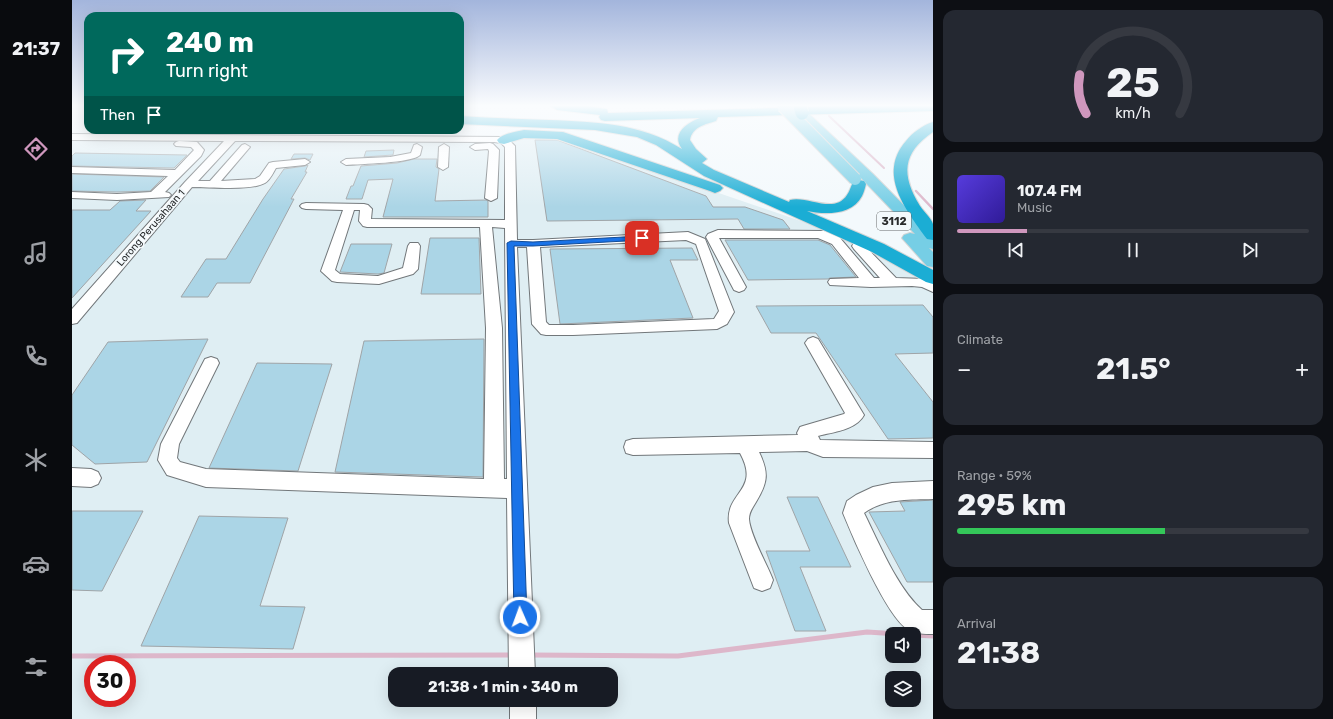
<!DOCTYPE html>
<meta charset="utf-8">
<style>
:root{--surface:#171b24;--page:#242831;--text:#f1f3f6;--muted:#9ea1a6;--line:#363941;--accent:#cf97bd}
body{margin:0;font-family:Rubik,sans-serif;background:var(--page);color:var(--text);height:100vh;display:flex;flex-direction:column;font-size:15px;white-space:nowrap}
*{box-sizing:border-box;margin:0}
p{font-size:13px;color:var(--muted)}
.icon{flex:none;width:22px;height:22px;fill:none;stroke:currentColor;stroke-width:2;stroke-linecap:round;stroke-linejoin:round}
.map{position:relative;flex:1;overflow:hidden}
.sheet{display:flex;flex-direction:column;gap:10px;padding:10px;background:#0d0f14;width:400px}
.sheet>*{flex:none}
.top-card{position:absolute;left:12px;top:12px;width:380px;height:122px;border-radius:12px;box-shadow:0 4px 16px #0002;background:#00695c;color:#fff;overflow:hidden}
.controls{position:absolute;left:813px;top:627px;display:grid;gap:8px}
.controls a{display:grid;place-items:center;width:36px;height:36px;border-radius:8px;background:var(--surface);box-shadow:0 4px 16px #0002;font-size:20px}
.speed{position:absolute;left:12px;top:655px;display:flex;gap:8px;font-size:20px;font-weight:700;text-align:center}
.speed>*{display:grid;place-content:center;width:52px;height:52px;border-radius:50%;background:var(--surface);box-shadow:0 4px 16px #0002;line-height:1}
.speed .limit{border:6px solid #d22;background:#fff;color:#111}
.pin{position:absolute;display:grid;place-items:center;width:34px;height:34px;color:#fff;margin:-17px;border-radius:8px;box-shadow:0 2px 6px #0006}
.me{position:absolute;width:44px;margin:-22px;rotate:358deg;stroke-linejoin:round;filter:drop-shadow(0 0 3px #0008)}
.turn{display:flex;align-items:center;gap:14px;height:84px;padding:0 16px;font-size:18px}
.turn .icon{width:52px;height:52px;stroke-width:2.5}
.turn b{display:block;font-size:28px;line-height:34px}
.then{display:flex;align-items:center;height:38px;padding:0 16px;background:#0003;gap:8px;font-size:15px}
.big{font-size:30px;font-weight:700;line-height:1.1}
.sheet .card{flex:1;display:flex;flex-direction:column;justify-content:center;gap:6px;min-width:0;padding:0 14px;border-radius:12px;background:var(--page)}
.sheet .dial{align-items:center;gap:0}
.dial svg{height:104px;overflow:visible;fill:none;stroke:var(--line);stroke-width:7;stroke-linecap:round;text-anchor:middle}
.dial text{fill:var(--text);stroke:none}
.song{display:flex;align-items:center;gap:12px}
.cover{width:48px;height:48px;border-radius:6px;background:linear-gradient(135deg,hsl(250 70% 55%),hsl(250 70% 35%))}
.played{height:4px;border-radius:2px;background:linear-gradient(90deg,var(--accent) 20%,var(--line) 20%)}
.keys{display:flex;justify-content:space-around;direction:ltr}
.heat{display:flex;justify-content:space-between;align-items:center;font-size:22px;direction:ltr}
.charge{height:6px;border-radius:3px;background:linear-gradient(90deg,#34c759 59%,var(--line) 0)}
.trip{position:absolute;left:316px;top:667px;width:230px;height:40px;border-radius:12px;background:var(--surface);box-shadow:0 4px 16px #0002;font-weight:700;line-height:40px;text-align:center}
main{display:flex;flex:1;min-height:0}
.menu{display:flex;flex-direction:column;width:72px;justify-content:space-around;align-items:center;background:#090b0e;color:var(--muted)}
.menu .icon{width:28px;height:28px}
.menu .current{color:var(--accent)}
.menu b{font-size:18px;color:var(--text)}
.map>svg:first-child{display:block}
.built{fill:#dfeef3;fill-rule:evenodd}
.lines{fill:none;stroke-linecap:round;stroke-linejoin:round}
.stream-far2{stroke:#ddb7ca;stroke-width:2}
.stream-far1{stroke:#ddb7ca;stroke-width:2.5}
.stream{stroke:#ddb7ca;stroke-width:5}
.building{fill:#abd5e6;stroke:#9fa4a7}
.minor-casing{stroke:#72777a;stroke-width:2}
.major-casing{stroke:#d4d5d5;stroke-width:2}
.highway-casing{stroke:#d4d5d5;stroke-width:2}
.minor{fill:#fff;fill-rule:evenodd}
.major{fill:#76cee5;fill-rule:evenodd}
.highway{fill:#1badd4;fill-rule:evenodd}
.major-bridge-casing{stroke:#d4d5d5;stroke-width:14;stroke-linecap:butt}
.highway-bridge-casing{stroke:#d4d5d5;stroke-width:14;stroke-linecap:butt}
.major-bridge{stroke:#76cee5;stroke-width:12}
.highway-bridge{stroke:#1badd4;stroke-width:13}
.route{fill:#1a73e8;stroke:#114b97}
.labels{text-anchor:middle;dominant-baseline:central;stroke-width:3.5;stroke-linejoin:round;paint-order:stroke}
.far-street-label{font-size:10px;fill:#292b2c;stroke:#f3f9fc}
.shield{fill:#f3f9fc;stroke:#66696a;stroke-width:1}
.shield-label{font-size:11px;font-weight:bold;fill:#292b2c}
</style>
<main>
<nav class="menu">
<b>21:37</b>
<svg class="icon current" aria-label="directions" viewBox="0 0 24 24"><path d="M12 3l9 9-9 9-9-9zM9 14v-3h6M13 9l2 2-2 2"/></svg>
<svg class="icon" aria-label="music" viewBox="0 0 24 24"><path d="M9 18V5l10-2v13"/><circle cx="6" cy="18" r="3"/><circle cx="16" cy="16" r="3"/></svg>
<svg class="icon" aria-label="phone" viewBox="0 0 24 24"><path d="M5 4h4l2 5-3 2q2 4 5 5l2-3 5 2v4C11 20 4 13 5 4z"/></svg>
<svg class="icon" aria-label="climate" viewBox="0 0 24 24"><path d="M12 3v18M4 7l16 10M4 17L20 7"/></svg>
<svg class="icon" aria-label="car" viewBox="0 0 24 24"><path d="M5 17H2v-5l4-1 3-4h7l3 4 3 1v5h-3M9 17h6M6 11h13"/><circle cx="7" cy="17" r="2"/><circle cx="17" cy="17" r="2"/></svg>
<svg class="icon" aria-label="filters" viewBox="0 0 24 24"><path d="M4 7h16M4 17h16"/><circle cx="9" cy="7" r="2"/><circle cx="15" cy="17" r="2"/></svg>
</nav>
<div class="map">
<svg width="861" height="719" viewBox="0 0 861 719">
<rect width="100%" height="100%" fill="#f3f9fc"/>
<!-- built -->
<path class="built" d="M480,136L761,232L827,262L861,284V719H0V140ZM820,634H842V656H820ZM21,664H55V698H21ZM323,674H539V700H323ZM820,678H842V700H820Z"/>
<g class="lines">
<!-- stream-far2 -->
<path class="stream-far2" d="M757,116L812,168"/>
<!-- stream-far1 -->
<path class="stream-far1" d="M844,191L861,209"/>
<!-- stream -->
<g class="stream">
<path d="M842,635L861,636"/>
<path d="M459,655L606,656L795,632L827,634"/>
<path d="M0,656L441,655"/>
</g>
</g>
<!-- building -->
<g class="building">
<path d="M463,140H485L509,149L634,196L641,207H673L711,220L718,229H672L666,219L475,221Z"/>
<path d="M322,150L321,155L292,157L294,151Z"/>
<path d="M3,153L115,155L102,168L0,166V156Z"/>
<path d="M222,154H241L238,160L233,158L219,159Z"/>
<path d="M342,159H365L364,167L367,169L363,201L414,200L416,201V217H311L321,179L296,180L290,199H274L279,186H281L289,166L325,163Z"/>
<path d="M236,165L233,172H235L219,199H222L178,283H145L136,297H109L134,259H154L191,199L212,169L233,166Z"/>
<path d="M0,174L92,177L78,191L45,192L0,191Z"/>
<path d="M74,200L64,211H79L0,298V210H38L48,201Z"/>
<path d="M358,238H407L409,294H349Z"/>
<path d="M653,240H746L758,245L784,277L758,278L756,279L676,280Z"/>
<path d="M279,244H320L312,273L306,274L268,272Z"/>
<path d="M620,248L626,260H598L621,318L488,324L478,249Z"/>
<path d="M851,305L861,317V353L823,354L861,402V438L816,439L744,333H699L684,306Z"/>
<path d="M136,339L75,462L23,464L0,445V395L36,342Z"/>
<path d="M412,339L411,477L263,472L292,341Z"/>
<path d="M185,363L260,364L226,471L137,468Z"/>
<path d="M715,497H746L779,567H728L754,631H723L694,551H738Z"/>
<path d="M861,500V582H835L797,512L833,511L828,502Z"/>
<path d="M0,511H71L30,591L0,590Z"/>
<path d="M127,516L216,518L188,606L233,607L221,649L69,646Z"/>
</g>
<g class="lines">
<defs>
<g id="minor">
<path d="M0,134L432,137L435,138L443,146L445,240H461L616,232L633,239L662,312L655,324L645,329L501,335H474L469,334L460,324L455,247H445L463,674H437L435,498L134,487L95,475L86,460L89,444L133,359L139,357L145,359L147,363L107,444L105,458L108,462L134,469L412,479L414,328L408,227H295L291,226L287,221L288,210H282L263,270L268,274L306,276L331,268L336,246L338,243H346L348,246L346,269L341,274L307,284L265,282L260,281L249,271L271,210L234,209L230,208L228,206L230,204L234,203L292,204L296,205L300,209L299,219L433,220V147L429,143L422,142L163,141L126,181H138L170,145L173,144L178,147L149,181L183,179L188,176L197,163L201,162L233,159L238,162L233,165L204,168C201,173 198,180 193,183C179,191 138,187 120,187L5,323L0,324V309L113,182L152,141L0,140ZM420,227L433,228L435,479H432L430,328ZM614,240L624,244L647,311L642,319L501,325H477L474,322L468,247Z"/>
<path d="M107,141L125,142L132,150L129,156L93,192L97,193L99,195L97,197L45,200L0,198V192L45,194L79,192L96,176L0,173V167L103,170L122,150L119,147L104,146L102,144L104,142Z"/>
<path d="M418,143L421,144L427,150L425,198L419,201L413,198L417,151L416,149L403,150L398,147L403,144Z"/>
<path d="M345,144L350,147L348,155C340,163 288,164 274,165L269,162L274,159L318,157L339,153L342,145Z"/>
<path d="M372,144L377,147L376,167L371,170L366,167L367,147Z"/>
<path d="M646,230L752,231L768,238L802,278H808L782,249L780,246L782,243H790L824,278L853,279L861,281V292L850,287L840,286L799,287L758,285L756,282L758,279L787,278L760,244L746,238H647L674,287L672,290L667,292L662,290L634,237L636,234Z"/>
<path d="M741,337L746,339L792,415C784,430 761,432 746,436L748,440L861,442V458L751,457L735,451L687,452C697,473 696,482 684,502C681,507 677,512 677,519C678,535 695,564 701,580L698,588L690,591L682,588L657,523C653,492 689,491 668,453L561,455L554,453L552,447L554,441L561,439L726,435L725,433L728,427L731,426L772,414L773,413L733,343L736,339Z"/>
<path d="M0,468L19,469L26,472L29,478L26,484L19,487L0,486Z"/>
<path d="M861,481V499C837,500 813,498 792,513C807,543 825,588 850,610H861V634C852,634 842,634 834,628C814,614 781,538 771,513L775,501L784,495L801,487L820,483Z"/>
<rect x="438" y="700" width="26" height="19"/>
</g>
<path id="major" d="M730,110L734,111L801,174L861,235V249L857,248L861,252V267L855,266L830,238L832,235L838,233L843,234L791,180L724,113L726,111Z"/>
<g id="highway">
<path d="M479,106H515L535,109L536,113L763,106H861V111L646,117L644,121C634,124 620,127 618,140L624,149L635,159L630,163L642,170L717,202L718,200C735,195 762,215 775,195C778,191 779,185 782,181L787,180L792,181L794,184C793,188 792,192 790,196C780,215 754,215 735,211L812,244L861,270V284L854,282L800,252L632,176L584,145L565,137L523,130L388,124V116C418,118 447,119 477,120C525,122 568,123 610,149C599,134 614,123 628,118L533,121L529,120L527,117L528,115L485,110Z"/>
<path d="M861,122V132C830,153 829,175 848,206C852,212 859,218 861,224C861,229 861,235 861,240L855,239C834,210 805,174 834,141C840,133 851,125 861,122Z"/>
<path d="M452,130L491,132L648,185L651,188L648,191L643,193L638,191L485,139L452,138L432,144L427,143L425,140C431,133 444,132 452,130Z"/>
</g>
</defs>
<!-- minor casing -->
<use href="#minor" class="minor-casing"/>
<!-- major casing -->
<use href="#major" class="major-casing"/>
<!-- highway casing -->
<use href="#highway" class="highway-casing"/>
<!-- minor -->
<use href="#minor" class="minor"/>
<!-- major -->
<use href="#major" class="major"/>
<!-- highway -->
<use href="#highway" class="highway"/>
<defs>
<path id="major-bridge" d="M711,106L783,179"/>
<path id="highway-bridge" d="M728,106L730,113"/>
</defs>
<!-- major-bridge casing -->
<use href="#major-bridge" class="major-bridge-casing"/>
<!-- highway-bridge casing -->
<use href="#highway-bridge" class="highway-bridge-casing"/>
<!-- major-bridge -->
<use href="#major-bridge" class="major-bridge"/>
<!-- highway-bridge -->
<use href="#highway-bridge" class="highway-bridge"/>
</g>
<!-- sky -->
<linearGradient id="sky" x2="0" y2="1"><stop stop-color="#a3b5dc"/><stop offset="0.51" stop-color="#fafcfe"/><stop offset="1" stop-color="#fafcfe" stop-opacity="0"/></linearGradient>
<rect width="861" height="207" fill="url(#sky)"/>
<!-- route -->
<path class="route" d="M570,236L572,237V240L461,246H442L455,617L453,622L448,624L444,622L442,617L435,243L439,241L461,242Z"/>
<g class="labels">
<!-- far-street labels -->
<g class="far-street-label">
<text transform="translate(79 228) rotate(-49)">Lorong Perusahaan 1</text>
</g>
<!-- shield labels -->
<rect class="shield" x="805" y="212" width="34" height="18" rx="3"/>
<g class="shield-label">
<text x="822" y="221">3112</text>
</g>
</g>
</svg>
<div class="controls">
<a><svg class="icon" aria-label="sound" viewBox="0 0 24 24"><path d="M4 9h4l5-4v14l-5-4H4zM17 9q2 3 0 6"/></svg></a>
<a><svg class="icon" aria-label="layers" viewBox="0 0 24 24"><path d="M12 4l9 5-9 5-9-5zM3 14l9 5 9-5"/></svg></a>
</div>
<div class="speed"><div class="limit">30</div></div>
<div class="pin" style="left:570px;top:238px;background:#d93025"><svg class="icon" aria-label="arrive" viewBox="0 0 24 24"><path d="M6 21V4h12l-3 4 3 4H6"/></svg></div>
<svg class="me" style="left:448px;top:617px" viewBox="-20 -20 40 40"><circle r="17" fill="#1a73e8" stroke="#fff" stroke-width="3"/><path d="M0-11L8 9 0 5-8 9z" fill="#fff"/></svg>
<div class="trip">21:38 · 1 min · 340 m</div>
<div class="top-card">
<div class="turn"><svg class="icon" aria-label="right" viewBox="0 0 24 24"><path d="M7 20v-9h11M14 6l5 5-5 5"/></svg><div><b>240 m</b>Turn right</div></div>
<div class="then">Then<svg class="icon" aria-label="arrive" viewBox="0 0 24 24"><path d="M6 21V4h12l-3 4 3 4H6"/></svg></div>
</div>
</div>
<section class="sheet">
<div class="card dial"><svg viewBox="0 0 100 80">
<path d="M14 69A42 42 0 1 1 86 69"/>
<path d="M14 69A42 42 0 0 1 9 39" stroke="#cf97bd"/>
<text x="50" y="56" font-size="32" font-weight="700">25</text>
<text x="50" y="72" font-size="11">km/h</text>
</svg></div>
<div class="card">
<div class="song"><i class="cover"></i><div><b>107.4 FM</b><p>Music</p></div></div>
<div class="played"></div>
<div class="keys"><svg class="icon" aria-label="previous" viewBox="0 0 24 24"><path d="M18 5L8 12l10 7zM5 5v14"/></svg><svg class="icon" aria-label="pause" viewBox="0 0 24 24"><path d="M8 5v14M16 5v14"/></svg><svg class="icon" aria-label="next" viewBox="0 0 24 24"><path d="M6 5l10 7-10 7zM19 5v14"/></svg></div>
</div>
<div class="card"><p>Climate</p>
<div class="heat"><a>−</a><b class="big">21.5°</b><a>+</a></div>
</div>
<div class="card"><p>Range · 59%</p><b class="big">295 km</b><div class="charge"></div></div>
<div class="card"><p>Arrival</p><b class="big">21:38</b></div>
</section>
</main>
